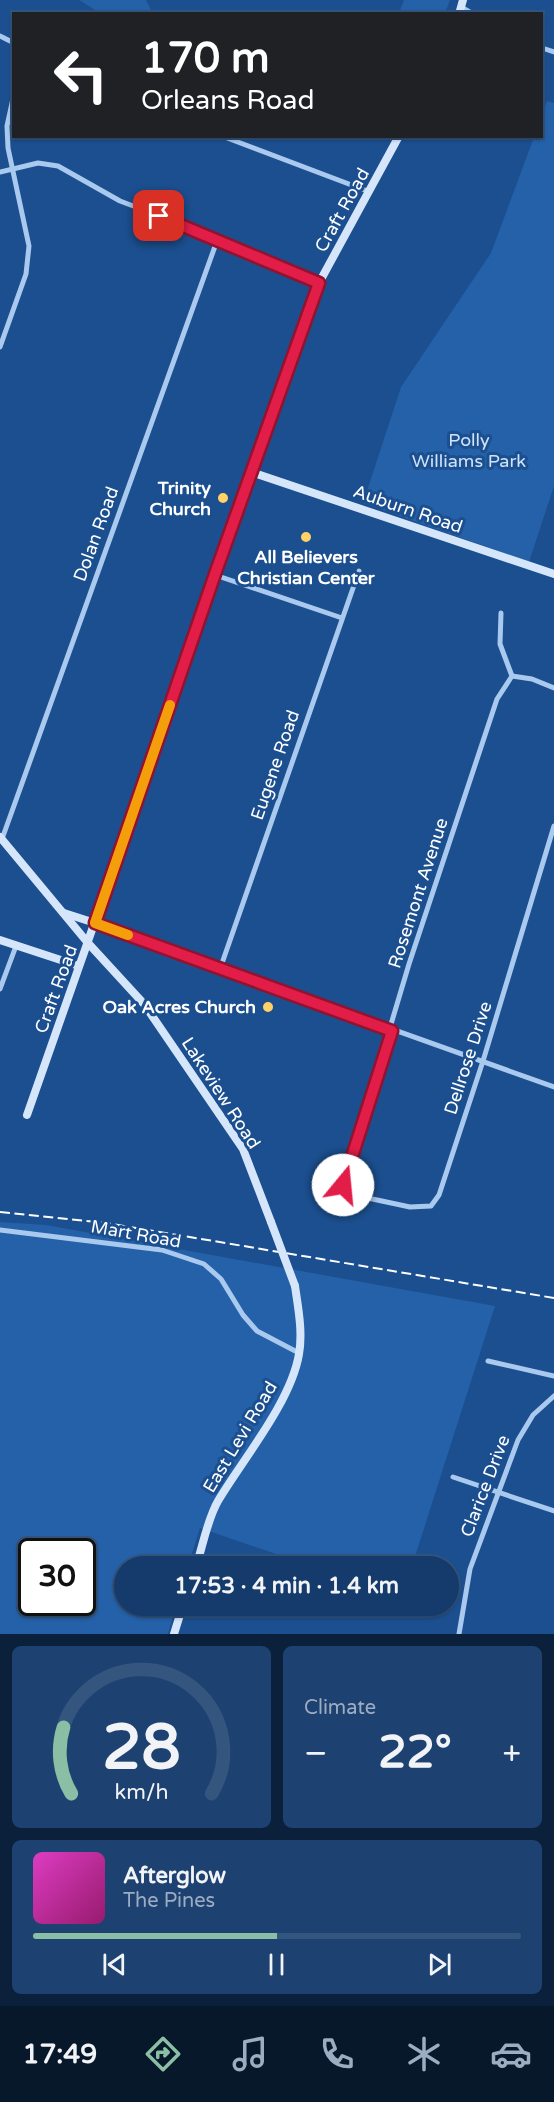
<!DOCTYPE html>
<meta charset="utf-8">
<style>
:root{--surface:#143b6b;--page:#1d4271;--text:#f1f3f6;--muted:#9dadc1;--line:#33557e;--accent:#8abfa5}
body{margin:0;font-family:"Varela Round",sans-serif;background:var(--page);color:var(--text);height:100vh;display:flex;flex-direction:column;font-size:22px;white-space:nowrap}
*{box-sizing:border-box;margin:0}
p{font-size:20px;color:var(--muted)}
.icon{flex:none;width:33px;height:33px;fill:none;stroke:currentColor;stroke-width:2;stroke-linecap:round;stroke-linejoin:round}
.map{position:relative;height:1634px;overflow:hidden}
.side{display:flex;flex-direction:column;gap:12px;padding:12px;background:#0b203b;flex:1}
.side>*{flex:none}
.top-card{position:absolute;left:12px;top:12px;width:531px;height:126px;border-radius:0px;box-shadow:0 2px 4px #0004,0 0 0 2px var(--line);background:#202124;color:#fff;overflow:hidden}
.speed{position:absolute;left:18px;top:1538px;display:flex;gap:12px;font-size:30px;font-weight:700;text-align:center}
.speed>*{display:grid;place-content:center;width:78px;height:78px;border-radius:50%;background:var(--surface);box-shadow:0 2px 4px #0004,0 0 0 2px var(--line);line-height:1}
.speed .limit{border:3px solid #111;border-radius:9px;background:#fff;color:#111}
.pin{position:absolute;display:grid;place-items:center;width:51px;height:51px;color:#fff;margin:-26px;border-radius:12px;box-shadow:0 3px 9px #0006}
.me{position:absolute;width:66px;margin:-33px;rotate:17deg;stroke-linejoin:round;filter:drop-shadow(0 0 4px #0008)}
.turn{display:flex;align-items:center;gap:21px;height:126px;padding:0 30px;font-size:27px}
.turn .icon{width:78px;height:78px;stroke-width:2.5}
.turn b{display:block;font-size:42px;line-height:51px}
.big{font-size:45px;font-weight:800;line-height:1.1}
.side .widget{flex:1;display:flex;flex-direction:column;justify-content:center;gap:9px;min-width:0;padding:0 21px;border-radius:9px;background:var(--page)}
.side .dial{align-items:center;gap:0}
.dial svg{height:156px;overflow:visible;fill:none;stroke:var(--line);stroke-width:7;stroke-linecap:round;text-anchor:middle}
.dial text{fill:var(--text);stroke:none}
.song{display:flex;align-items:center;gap:18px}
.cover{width:72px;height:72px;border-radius:9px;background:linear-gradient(135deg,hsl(310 70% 55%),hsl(320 70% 35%))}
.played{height:6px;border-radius:3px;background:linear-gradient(90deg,var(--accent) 50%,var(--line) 50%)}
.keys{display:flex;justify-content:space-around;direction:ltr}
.heat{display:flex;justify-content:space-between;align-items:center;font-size:33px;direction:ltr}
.side .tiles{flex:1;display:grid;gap:12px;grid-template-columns:1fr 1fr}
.widget:last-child{grid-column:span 2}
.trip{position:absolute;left:114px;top:1556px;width:345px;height:60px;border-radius:30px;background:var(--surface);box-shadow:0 2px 4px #0004,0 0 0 2px var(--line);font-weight:800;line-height:60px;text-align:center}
.tabs{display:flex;height:96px;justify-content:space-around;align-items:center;background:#08182b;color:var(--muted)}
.tabs .icon{width:42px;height:42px}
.tabs .current{color:var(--accent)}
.tabs b{font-size:27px;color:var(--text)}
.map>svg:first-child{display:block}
.green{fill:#2461a8;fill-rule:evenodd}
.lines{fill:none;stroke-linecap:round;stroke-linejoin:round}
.street{stroke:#a9c9ee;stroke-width:5}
.secondary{stroke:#d6e6fa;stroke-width:8}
.rail{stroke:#fff;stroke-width:2;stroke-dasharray:10 4.5;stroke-linecap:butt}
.secondary-bridge{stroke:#d6e6fa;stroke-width:8}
.route-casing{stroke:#92132f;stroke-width:15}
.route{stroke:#e11d48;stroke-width:10}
.slow{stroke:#f59e0b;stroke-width:10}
.poi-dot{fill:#ffd166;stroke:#1b4f8f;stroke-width:2}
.labels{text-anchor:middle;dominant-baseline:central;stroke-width:6;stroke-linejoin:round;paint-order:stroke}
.street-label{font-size:18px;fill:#fff;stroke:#1b4f8f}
.park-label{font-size:18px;fill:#cfe3fa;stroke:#1b4f8f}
.poi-label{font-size:18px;font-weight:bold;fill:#fff;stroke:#1b4f8f;text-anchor:end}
</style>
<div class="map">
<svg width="554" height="1634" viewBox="0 0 554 1634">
<rect width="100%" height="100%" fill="#1b4f8f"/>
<!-- green -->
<g class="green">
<path d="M79,0H146L151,10L158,13H100Z"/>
<path d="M404,0H450L445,13H399Z"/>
<path d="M547,101L554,103V486L529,562L363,503L401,387L491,253L534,137L542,136V115Z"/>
<path d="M0,1222L46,1225L495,1306L412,1566H311L200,1528L188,1566H124V1605H176L168,1634H0ZM32,1551H82V1602H32Z"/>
</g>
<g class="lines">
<!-- street -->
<g class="street">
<path d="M461,7L473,14"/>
<path d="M0,36L14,43"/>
<path d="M542,48L554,52"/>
<path d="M222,136L370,192"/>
<path d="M0,172L38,163L58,166L120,201L218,238L319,283"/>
<path d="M0,347L26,274L29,246L8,148L7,126L14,94"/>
<path d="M215,575L342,618"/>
<path d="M501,613L500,644L512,676L497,699L409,964L343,1185L349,1194L410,1207L431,1206L439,1195L483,1061L554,826"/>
<path d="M512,676L532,679L554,688"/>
<path d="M2,839L218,238"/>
<path d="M95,923L554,1087"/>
<path d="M220,969L359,571"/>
<path d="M0,989L16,946"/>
<path d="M0,1230L162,1250L204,1264L221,1279L243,1315L257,1331L299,1353"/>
<path d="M488,1361L554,1376"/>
<path d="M453,1477L554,1511"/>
<path d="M459,1634L470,1569L518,1440L533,1415L554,1396"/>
</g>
<!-- secondary -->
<g class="secondary">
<path d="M459,14L463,0"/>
<path d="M251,472L554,574"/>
<path d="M0,837L88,943L144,1004L243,1149L271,1222"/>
<path d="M64,913L95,923"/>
<path d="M0,940L79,966"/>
<path d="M27,1115L319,283L399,136"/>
<path d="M196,1566C203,1546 207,1520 218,1501C243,1459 291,1402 299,1354C303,1332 298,1307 295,1286"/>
<path d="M174,1634L183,1605"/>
</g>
<!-- rail -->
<path class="rail" d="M0,1212L106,1223L554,1298"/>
<!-- secondary-bridge -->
<path class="secondary-bridge" d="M271,1222L295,1286"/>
</g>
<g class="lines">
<defs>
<path id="route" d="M159,216L319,283L215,574L95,923L392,1031L343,1185"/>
</defs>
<!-- route casing -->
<use href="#route" class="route-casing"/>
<!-- route -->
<use href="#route" class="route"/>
<!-- slow -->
<path class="slow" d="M128,935L95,923L170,705"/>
</g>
<!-- markers -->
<g class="poi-dot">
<circle cx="223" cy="498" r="6"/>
<circle cx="306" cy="537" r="6"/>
<circle cx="268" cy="1007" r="6"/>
</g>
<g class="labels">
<!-- street labels -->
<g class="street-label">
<text transform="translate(342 210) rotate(-61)">Craft Road</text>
<text transform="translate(408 509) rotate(19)">Auburn Road</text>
<text transform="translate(96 534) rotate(-70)">Dolan Road</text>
<text transform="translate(275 765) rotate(-71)">Eugene Road</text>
<text transform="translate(418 893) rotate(-72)">Rosemont Avenue</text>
<text transform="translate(56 989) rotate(-70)">Craft Road</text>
<text transform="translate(468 1058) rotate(-72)">Dellrose Drive</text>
<text transform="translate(221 1093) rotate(57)">Lakeview Road</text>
<text transform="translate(136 1234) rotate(10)">Mart Road</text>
<text transform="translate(240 1437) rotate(-59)">East Levi Road</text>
<text transform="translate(485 1486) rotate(-69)">Clarice Drive</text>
</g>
<!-- park labels -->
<g class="park-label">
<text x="469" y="440">Polly<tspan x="469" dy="21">Williams Park</tspan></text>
</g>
<!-- poi labels -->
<g class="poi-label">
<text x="211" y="488">Trinity<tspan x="211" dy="21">Church</tspan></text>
<text x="306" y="557" text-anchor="middle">All Believers<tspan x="306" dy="21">Christian Center</tspan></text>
<text x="256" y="1007">Oak Acres Church</text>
</g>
</g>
</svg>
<div class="speed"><div class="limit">30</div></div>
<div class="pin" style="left:159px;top:216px;background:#d93025"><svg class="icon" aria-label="arrive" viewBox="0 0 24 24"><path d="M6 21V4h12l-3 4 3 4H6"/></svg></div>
<svg class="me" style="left:343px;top:1185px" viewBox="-20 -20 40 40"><circle r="19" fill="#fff"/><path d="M0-13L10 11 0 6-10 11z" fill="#e11d48"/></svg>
<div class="trip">17:53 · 4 min · 1.4 km</div>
<div class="top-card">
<div class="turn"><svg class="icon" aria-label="left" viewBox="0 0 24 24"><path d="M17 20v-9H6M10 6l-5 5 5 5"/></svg><div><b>170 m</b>Orleans Road</div></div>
</div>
</div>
<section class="side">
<div class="tiles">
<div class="widget dial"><svg viewBox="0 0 100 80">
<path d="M14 69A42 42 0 1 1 86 69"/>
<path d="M14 69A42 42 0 0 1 10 35" stroke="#8abfa5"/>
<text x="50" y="56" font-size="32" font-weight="700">28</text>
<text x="50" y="72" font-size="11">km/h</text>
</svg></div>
<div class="widget"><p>Climate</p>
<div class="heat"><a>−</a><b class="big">22°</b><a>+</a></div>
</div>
<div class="widget">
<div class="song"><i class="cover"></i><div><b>Afterglow</b><p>The Pines</p></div></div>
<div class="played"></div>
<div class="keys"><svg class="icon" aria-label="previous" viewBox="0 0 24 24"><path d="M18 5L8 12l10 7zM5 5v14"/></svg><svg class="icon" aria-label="pause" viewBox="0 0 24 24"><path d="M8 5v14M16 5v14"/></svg><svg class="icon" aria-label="next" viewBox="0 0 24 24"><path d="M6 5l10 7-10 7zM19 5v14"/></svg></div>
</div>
</div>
</section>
<nav class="tabs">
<b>17:49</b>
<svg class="icon current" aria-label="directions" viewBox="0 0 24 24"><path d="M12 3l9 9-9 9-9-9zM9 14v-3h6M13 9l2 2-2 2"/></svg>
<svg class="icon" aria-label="music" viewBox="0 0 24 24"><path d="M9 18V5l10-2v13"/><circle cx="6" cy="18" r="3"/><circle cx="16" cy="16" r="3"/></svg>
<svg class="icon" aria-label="phone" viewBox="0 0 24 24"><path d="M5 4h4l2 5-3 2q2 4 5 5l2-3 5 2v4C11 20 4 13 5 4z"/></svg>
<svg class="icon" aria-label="climate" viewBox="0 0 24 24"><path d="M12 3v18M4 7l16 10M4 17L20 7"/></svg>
<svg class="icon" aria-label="car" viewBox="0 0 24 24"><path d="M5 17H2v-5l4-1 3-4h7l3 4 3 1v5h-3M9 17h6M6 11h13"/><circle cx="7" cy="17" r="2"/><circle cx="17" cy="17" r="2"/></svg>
</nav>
